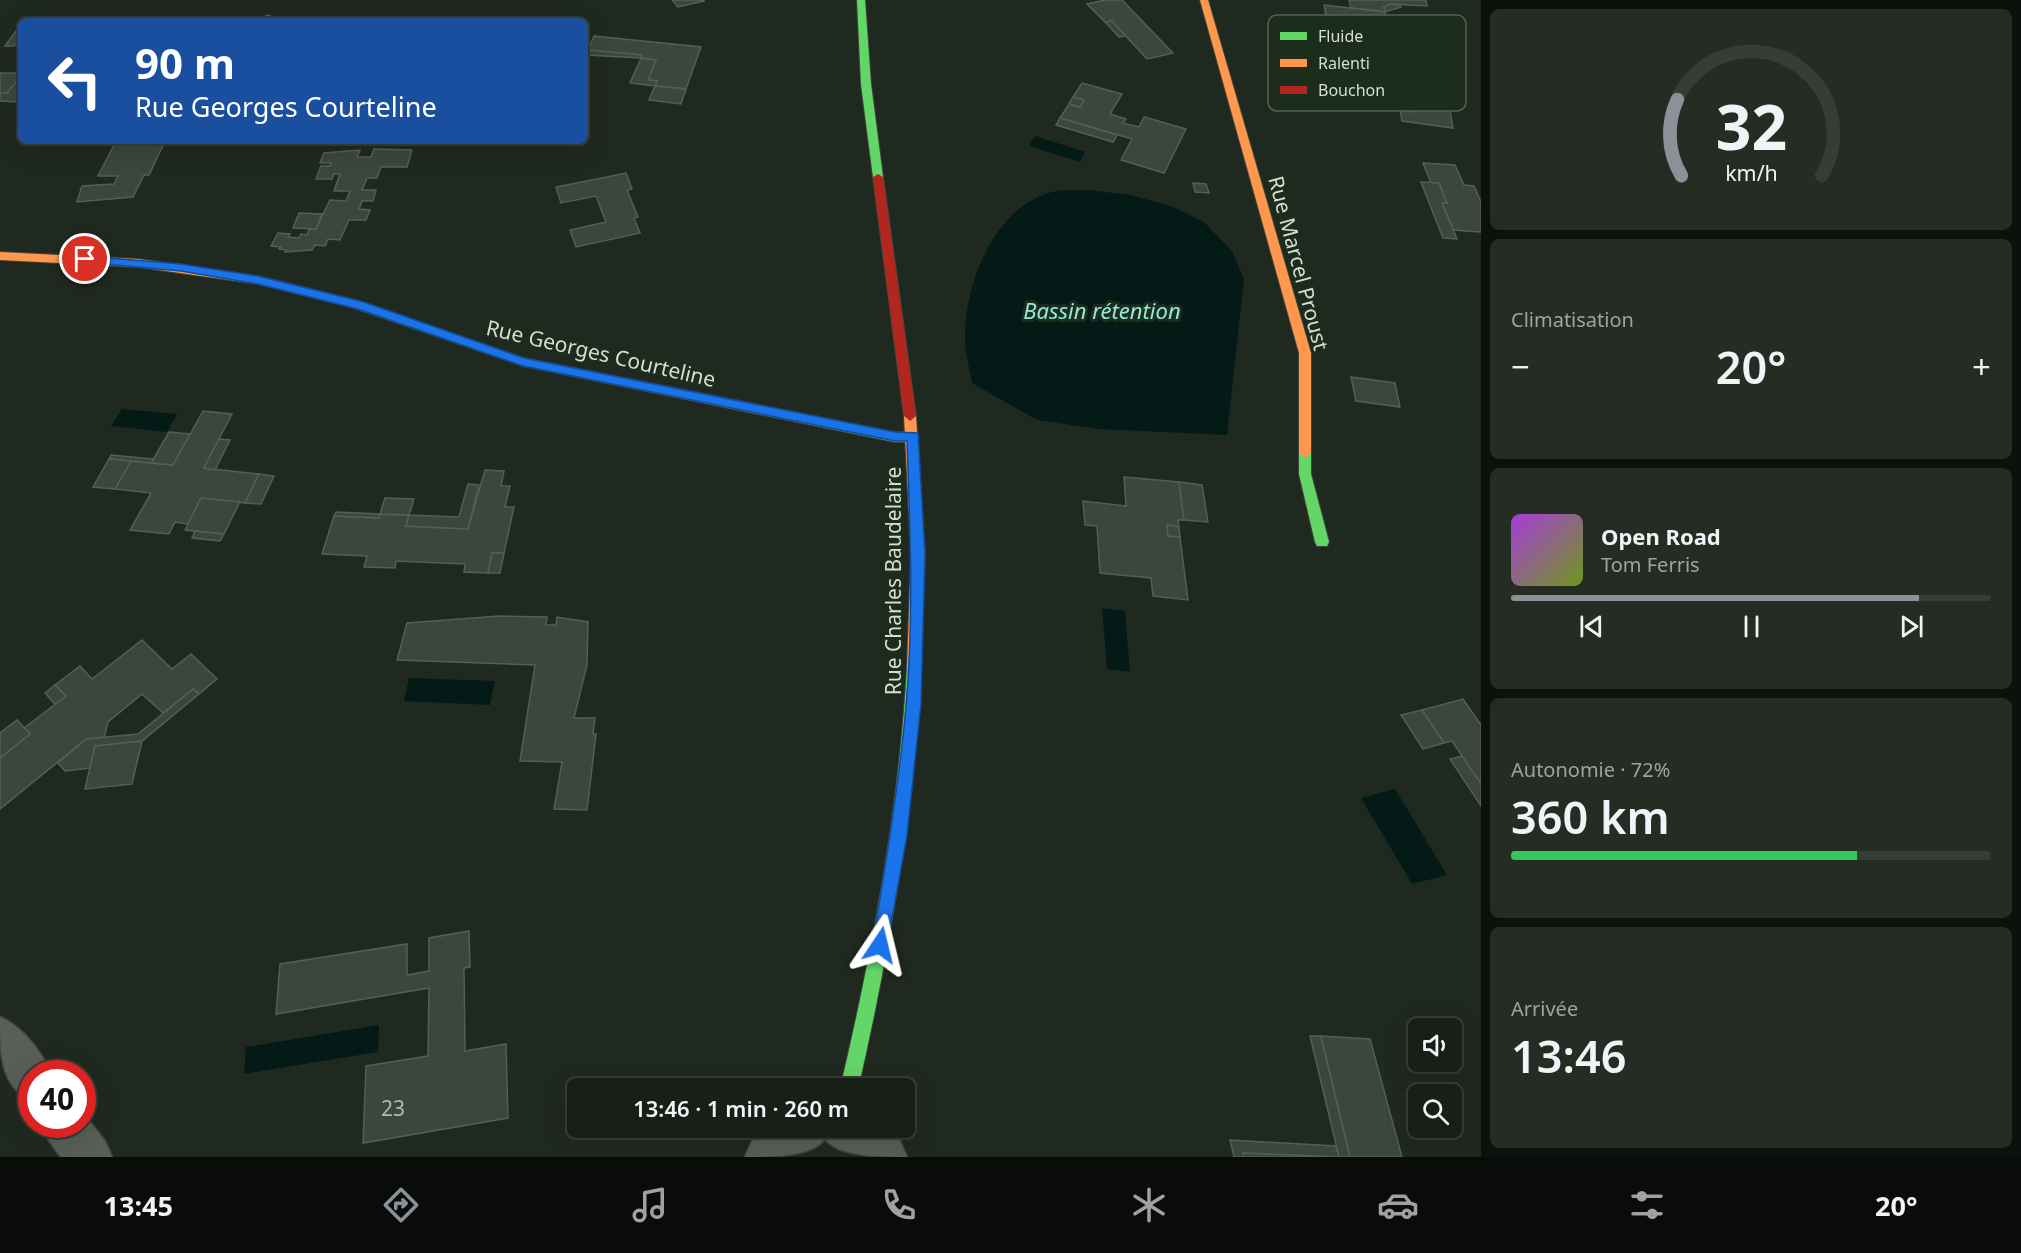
<!DOCTYPE html>
<html lang="fr">
<meta charset="utf-8">
<style>
:root{--surface:#181f17;--page:#252c24;--text:#f1f3f6;--muted:#9fa2a1;--line:#363d36;--accent:#8c9099}
body{margin:0;font-family:"Noto Sans",sans-serif;background:var(--page);color:var(--text);height:100vh;display:flex;flex-direction:column;font-size:22px;white-space:nowrap}
*{box-sizing:border-box;margin:0}
p{font-size:20px;color:var(--muted)}
.icon{flex:none;width:33px;height:33px;fill:none;stroke:currentColor;stroke-width:2;stroke-linecap:round;stroke-linejoin:round}
.map{position:relative;flex:1;overflow:hidden}
.drawer{display:flex;flex-direction:column;gap:9px;padding:9px;background:#0d110d;width:540px}
.drawer>*{flex:none}
.banner{position:absolute;left:18px;top:18px;width:570px;height:126px;border-radius:9px;box-shadow:0 6px 24px #0002,0 0 0 2px var(--line);background:#1a4fa0;color:#fff;overflow:hidden}
.controls{position:absolute;left:1408px;top:1018px;display:grid;gap:12px}
.controls a{display:grid;place-items:center;width:54px;height:54px;border-radius:9px;background:var(--surface);box-shadow:0 6px 24px #0002,0 0 0 2px var(--line);font-size:30px}
.speed{position:absolute;left:18px;top:1060px;display:flex;gap:12px;font-size:30px;font-weight:700;text-align:center}
.speed>*{display:grid;place-content:center;width:78px;height:78px;border-radius:50%;background:var(--surface);box-shadow:0 6px 24px #0002,0 0 0 2px var(--line);line-height:1}
.speed .limit{border:9px solid #d22;background:#fff;color:#111}
.pin{position:absolute;display:grid;place-items:center;width:51px;height:51px;color:#fff;margin:-26px;border:3px solid #fff;border-radius:50%;box-shadow:0 2px 6px #0007}
.me{position:absolute;width:66px;margin:-33px;rotate:10deg;stroke-linejoin:round;filter:drop-shadow(0 0 4px #0008)}
.turn{display:flex;align-items:center;gap:21px;height:126px;padding:0 18px;font-size:27px}
.turn .icon{width:78px;height:78px;stroke-width:2.5}
.turn b{display:block;font-size:42px;line-height:51px}
.big{font-size:45px;font-weight:600;line-height:1.1}
.drawer .tile{flex:1;display:flex;flex-direction:column;justify-content:center;gap:9px;min-width:0;padding:0 21px;border-radius:9px;background:var(--page)}
.drawer .dial{align-items:center;gap:0}
.dial svg{height:156px;overflow:visible;fill:none;stroke:var(--line);stroke-width:7;stroke-linecap:round;text-anchor:middle}
.dial text{fill:var(--text);stroke:none}
.song{display:flex;align-items:center;gap:18px}
.cover{width:72px;height:72px;border-radius:9px;background:linear-gradient(135deg,hsl(280 70% 55%),hsl(80 70% 35%))}
.played{height:6px;border-radius:3px;background:linear-gradient(90deg,var(--accent) 85%,var(--line) 85%)}
.keys{display:flex;justify-content:space-around;direction:ltr}
.heat{display:flex;justify-content:space-between;align-items:center;font-size:33px;direction:ltr}
.charge{height:9px;border-radius:4px;background:linear-gradient(90deg,#34c759 72%,var(--line) 0)}
.trip{position:absolute;left:567px;top:1078px;width:348px;height:60px;border-radius:9px;background:var(--surface);box-shadow:0 6px 24px #0002,0 0 0 2px var(--line);font-weight:600;line-height:60px;text-align:center}
.tabs{display:flex;height:96px;justify-content:space-around;align-items:center;background:#0a0c09;color:var(--muted)}
.tabs .icon{width:42px;height:42px}
.tabs .active{color:var(--accent)}
.tabs b{font-size:27px;color:var(--text)}
main{display:flex;flex:1;min-height:0}
.map>svg:first-child{display:block}
.water{fill:#041a17}
.building{fill:#3b463f;stroke:#545e57;stroke-width:1.5}
.lines{fill:none;stroke-linecap:round;stroke-linejoin:round}
.street-casing{stroke:#3e463d;stroke-width:3}
.fast-casing{stroke:#3e463d;stroke-width:2}
.slow-casing{stroke:#3e463d;stroke-width:2}
.jam-casing{stroke:#3e463d;stroke-width:2}
.street{fill:#575f56;fill-rule:evenodd}
.fast{fill:#63d668;fill-rule:evenodd}
.slow{fill:#ff974d;fill-rule:evenodd}
.jam{fill:#b3261e;fill-rule:evenodd}
.route{fill:#1a73e8;stroke:#114b97;stroke-width:1.5}
.labels{text-anchor:middle;dominant-baseline:central;stroke-width:6;stroke-linejoin:round;paint-order:stroke}
.street-label{font-size:21px;fill:#d4dfd3;stroke:#1c2d1b}
.near-number-label{font-size:21px;fill:#aeb9ae}
.water-label{font-size:22px;font-style:italic;fill:#93e8de;stroke:#1c2d1b}
.key{fill:#1c2d1b;stroke:#536252;stroke-width:1.5}
.key-label{font-size:16px;fill:#d4dfd3}
</style>
<main>
<div class="map">
<svg width="1481" height="1157" viewBox="0 0 1481 1157">
<rect width="100%" height="100%" fill="#20291f"/>
<!-- water -->
<g class="water">
<path d="M1035,136L1085,152L1080,162L1029,146Z"/>
<path d="M1089,190L1130,195L1171,206L1204,222L1232,251L1244,279L1227,435L1099,429L1037,420L972,383C970,370 966,356 965,342C963,286 994,204 1056,191C1067,189 1078,190 1089,190Z"/>
<path d="M122,409L177,414L167,432L111,426Z"/>
<path d="M1102,608L1125,611L1130,672L1107,669Z"/>
<path d="M409,678L495,681L490,705L404,701Z"/>
<path d="M1395,789L1447,875L1412,884L1361,798Z"/>
<path d="M379,1025L378,1052L244,1074L246,1047Z"/>
</g>
<!-- building -->
<g class="building">
<path d="M672,0H703L704,1L678,7Z"/>
<path d="M1105,0H1122L1173,53L1147,59L1112,21L1105,22L1087,4Z"/>
<path d="M1349,0H1426L1427,6L1390,4L1384,7L1385,12L1351,8Z"/>
<path d="M1390,4L1400,5L1401,7L1385,12L1384,7Z"/>
<path d="M1324,5L1385,12L1388,22L1326,15Z"/>
<path d="M269,15L275,21H250Z"/>
<path d="M1112,21L1126,36L1119,37L1105,22Z"/>
<path d="M19,27L21,38L14,46H5Z"/>
<path d="M594,36L701,47L686,89L655,86L657,81L648,80L656,60L641,58L642,55L588,50Z"/>
<path d="M1402,49H1418L1420,53L1437,54L1445,66H1432L1441,80L1445,81L1453,128L1402,121L1400,109L1414,112L1412,95L1417,96L1403,66H1424L1419,58H1408Z"/>
<path d="M588,50L642,55L641,58L586,55Z"/>
<path d="M641,58L656,60L648,80L657,81L655,86L630,83Z"/>
<path d="M21,68V82H16L7,93H0V73H17Z"/>
<path d="M16,82H21V96L17,102L0,101V93H7Z"/>
<path d="M1082,83L1122,94L1110,114L1126,119L1123,123L1139,127L1144,117L1186,129L1164,173L1121,160L1132,139L1060,118L1069,104L1080,107L1084,100L1073,97Z"/>
<path d="M655,86L686,89L681,104L649,100Z"/>
<path d="M1073,97L1084,100L1080,107L1069,104Z"/>
<path d="M1060,118L1117,135L1113,142L1056,125Z"/>
<path d="M88,141H165L149,175H144L133,197L77,202L82,186L114,184L118,176H98L116,141Z"/>
<path d="M374,149L412,150L407,167H381L377,178H367L362,190H376L373,201H362L359,209L370,210L366,220H349L340,240L328,239L325,246L315,245L312,250L285,252L286,250L279,249L281,247L271,246L278,233L290,234L288,237L299,238L301,234L307,235L309,229H316L330,200L346,201L350,191H334L340,174H334L332,179H316L321,166H330L331,163H320L324,153L360,150L357,157H371Z"/>
<path d="M1423,163L1455,165L1464,185L1474,186L1481,202V232L1453,230L1442,203H1447L1439,183H1431Z"/>
<path d="M626,173L632,189L627,190L638,217L634,218L640,233L576,247L570,230L606,222L596,196L561,203L556,187Z"/>
<path d="M1421,182L1439,183L1447,203H1442L1457,239L1443,238Z"/>
<path d="M1193,183L1206,184L1209,193L1195,192Z"/>
<path d="M299,213L322,214L316,229L293,228Z"/>
<path d="M1351,377L1395,383L1400,407L1356,401Z"/>
<path d="M203,411L232,414L204,468L259,474L245,503L201,498L188,524L175,522L169,534L130,530L151,493L115,489L131,461L173,465Z"/>
<path d="M169,432L190,434L173,465L151,463Z"/>
<path d="M219,439L230,440L215,470L204,468Z"/>
<path d="M111,455L154,459L151,463L109,459Z"/>
<path d="M109,459L131,461L115,489L93,487Z"/>
<path d="M485,470L504,471L501,486H510L505,507H514L504,553H492L488,573L464,572L465,564L396,561L395,568L364,567L367,556L322,554L334,516L379,518L380,514L409,515L406,526L468,529Z"/>
<path d="M259,474L274,476L261,504L245,503Z"/>
<path d="M1124,477L1179,482L1184,520H1178L1179,527L1167,525L1168,536L1180,537L1188,600L1153,596L1151,578L1100,573L1097,526L1085,525L1083,501L1126,506Z"/>
<path d="M1179,482L1202,485L1208,522L1184,520Z"/>
<path d="M468,484L479,485L468,529L406,526L409,515L459,517Z"/>
<path d="M201,498L240,502L224,534L185,530Z"/>
<path d="M385,498L414,499L409,515L380,514Z"/>
<path d="M336,512L380,514L379,518L334,516Z"/>
<path d="M1167,525L1179,527L1180,537L1168,536Z"/>
<path d="M195,531L224,534L220,541L192,538Z"/>
<path d="M492,553H504L500,573H488Z"/>
<path d="M499,616L547,617L546,625H556L557,617L588,622L587,665L574,718H595L593,734H596L587,810L554,809L562,762L520,761L535,665L397,660L407,623Z"/>
<path d="M142,640L172,669L191,654L217,679L199,694L193,689L163,713L142,694L108,722L104,738L86,739L0,809V758L30,734L24,728L66,696L55,685L80,666L92,679Z"/>
<path d="M55,685L66,696L55,704L45,693Z"/>
<path d="M193,689L199,694L142,741L95,746L90,768L65,771L58,763L86,739L138,734Z"/>
<path d="M1463,699L1481,725V784L1452,741L1444,743L1422,710Z"/>
<path d="M1422,710L1444,743L1423,749L1401,715Z"/>
<path d="M17,720L30,734L0,758V733Z"/>
<path d="M142,741L132,784L85,789L95,746Z"/>
<path d="M1462,756L1481,784V806L1450,759Z"/>
<path d="M469,931L470,967L464,968L465,1051L506,1044L508,1118L363,1143L366,1066L428,1056L429,988L276,1014L280,964L407,944V975L429,971V938Z"/>
<path d="M1310,1036H1321L1350,1157H1339Z"/>
<path d="M1321,1036L1370,1039L1402,1157H1350Z"/>
<path d="M1230,1140L1336,1146L1339,1157L1243,1153L1244,1157H1234Z"/>
<path d="M1243,1153L1333,1157H1244Z"/>
</g>
<g class="lines">
<defs>
<g id="street">
<path d="M0,1017C22,1026 42,1052 51,1074H32V1102C0,1085 0,1054 0,1017Z"/>
<path d="M82,1112L105,1141L112,1157H61L49,1141L43,1125H82Z"/>
<path d="M765,1128H887L900,1141L907,1157C885,1157 835,1157 825,1138C815,1157 767,1157 745,1157L752,1141Z"/>
</g>
<g id="fast">
<path d="M857,0H865L871,84L883,177L878,180L873,177L861,84Z"/>
<path d="M355,300L524,358L895,432H913L919,437L913,442H895L523,366L351,307L349,304Z"/>
<path d="M1305,448L1311,453V474L1329,542L1327,546H1317L1315,542L1299,474V453Z"/>
<path d="M914,661L919,662L921,667C914,810 890,949 858,1089H840C873,949 899,810 907,667L909,662Z"/>
</g>
<g id="slow">
<path d="M1200,0H1208L1311,353V453L1305,458L1299,453V353Z"/>
<path d="M0,252L138,259L258,276L355,300L361,304L355,308L258,284L138,267L0,260Z"/>
<path d="M910,411L916,416L925,554L921,667L919,672L914,673L909,672L907,667L911,554L904,416Z"/>
</g>
<path id="jam" d="M878,174L883,177L916,416L910,421L904,416L873,177Z"/>
</defs>
<!-- street casing -->
<use href="#street" class="street-casing"/>
<!-- fast casing -->
<use href="#fast" class="fast-casing"/>
<!-- slow casing -->
<use href="#slow" class="slow-casing"/>
<!-- jam casing -->
<use href="#jam" class="jam-casing"/>
<!-- street -->
<use href="#street" class="street"/>
<!-- fast -->
<use href="#fast" class="fast"/>
<!-- slow -->
<use href="#slow" class="slow"/>
<!-- jam -->
<use href="#jam" class="jam"/>
</g>
<!-- route -->
<path class="route" d="M85,256L181,264L258,276L364,302L524,358L895,432L918,433L925,554L921,704L907,836L886,951L880,953L874,951L872,945C886,865 899,786 906,706C914,618 910,529 907,441H895L523,366L358,309L258,284L181,271L81,262L80,259Z"/>
<g class="labels">
<!-- street labels -->
<g class="street-label">
<text transform="translate(1299 263) rotate(75)">Rue Marcel Proust</text>
<text transform="translate(601 353) rotate(13)">Rue Georges Courteline</text>
<text transform="translate(893 581) rotate(-90)">Rue Charles Baudelaire</text>
</g>
<!-- near-number labels -->
<g class="near-number-label">
<text x="393" y="1108">23</text>
</g>
<!-- water labels -->
<g class="water-label">
<text x="1102" y="310">Bassin rétention</text>
</g>
</g>
<!-- legend -->
<rect x="1268" y="15" width="198" height="96" rx="9" class="key"/>
<rect x="1280" y="32" width="27" height="8" fill="#63d668"/>
<rect x="1280" y="59" width="27" height="8" fill="#ff974d"/>
<rect x="1280" y="86" width="27" height="8" fill="#b3261e"/>
<g class="key-label">
<text x="1318" y="42">Fluide</text>
<text x="1318" y="69">Ralenti</text>
<text x="1318" y="96">Bouchon</text>
</g>
</svg>
<div class="controls">
<a><svg class="icon" aria-label="sound" viewBox="0 0 24 24"><path d="M4 9h4l5-4v14l-5-4H4zM17 9q2 3 0 6"/></svg></a>
<a><svg class="icon" aria-label="search" viewBox="0 0 24 24"><circle cx="10" cy="10" r="6"/><path d="M15 15l6 6"/></svg></a>
</div>
<div class="speed"><div class="limit">40</div></div>
<div class="pin" style="left:85px;top:259px;background:#d93025"><svg class="icon" aria-label="arrive" viewBox="0 0 24 24"><path d="M6 21V4h12l-3 4 3 4H6"/></svg></div>
<svg class="me" style="left:880px;top:945px" viewBox="-20 -20 40 40"><path d="M0-17L14 15 0 8-14 15z" fill="#1a73e8" stroke="#fff" stroke-width="4"/></svg>
<div class="trip">13:46 · 1 min · 260 m</div>
<div class="banner">
<div class="turn"><svg class="icon" aria-label="left" viewBox="0 0 24 24"><path d="M17 20v-9H6M10 6l-5 5 5 5"/></svg><div><b>90 m</b>Rue Georges Courteline</div></div>
</div>
</div>
<section class="drawer">
<div class="tile dial"><svg viewBox="0 0 100 80">
<path d="M14 69A42 42 0 1 1 86 69"/>
<path d="M14 69A42 42 0 0 1 12 30" stroke="#8c9099"/>
<text x="50" y="56" font-size="32" font-weight="700">32</text>
<text x="50" y="72" font-size="11">km/h</text>
</svg></div>
<div class="tile"><p>Climatisation</p>
<div class="heat"><a>−</a><b class="big">20°</b><a>+</a></div>
</div>
<div class="tile">
<div class="song"><i class="cover"></i><div><b>Open Road</b><p>Tom Ferris</p></div></div>
<div class="played"></div>
<div class="keys"><svg class="icon" aria-label="previous" viewBox="0 0 24 24"><path d="M18 5L8 12l10 7zM5 5v14"/></svg><svg class="icon" aria-label="pause" viewBox="0 0 24 24"><path d="M8 5v14M16 5v14"/></svg><svg class="icon" aria-label="next" viewBox="0 0 24 24"><path d="M6 5l10 7-10 7zM19 5v14"/></svg></div>
</div>
<div class="tile"><p>Autonomie · 72%</p><b class="big">360 km</b><div class="charge"></div></div>
<div class="tile"><p>Arrivée</p><b class="big">13:46</b></div>
</section>
</main>
<nav class="tabs">
<b>13:45</b>
<svg class="icon active" aria-label="directions" viewBox="0 0 24 24"><path d="M12 3l9 9-9 9-9-9zM9 14v-3h6M13 9l2 2-2 2"/></svg>
<svg class="icon" aria-label="music" viewBox="0 0 24 24"><path d="M9 18V5l10-2v13"/><circle cx="6" cy="18" r="3"/><circle cx="16" cy="16" r="3"/></svg>
<svg class="icon" aria-label="phone" viewBox="0 0 24 24"><path d="M5 4h4l2 5-3 2q2 4 5 5l2-3 5 2v4C11 20 4 13 5 4z"/></svg>
<svg class="icon" aria-label="climate" viewBox="0 0 24 24"><path d="M12 3v18M4 7l16 10M4 17L20 7"/></svg>
<svg class="icon" aria-label="car" viewBox="0 0 24 24"><path d="M5 17H2v-5l4-1 3-4h7l3 4 3 1v5h-3M9 17h6M6 11h13"/><circle cx="7" cy="17" r="2"/><circle cx="17" cy="17" r="2"/></svg>
<svg class="icon" aria-label="filters" viewBox="0 0 24 24"><path d="M4 7h16M4 17h16"/><circle cx="9" cy="7" r="2"/><circle cx="15" cy="17" r="2"/></svg>
<b>20°</b>
</nav>
